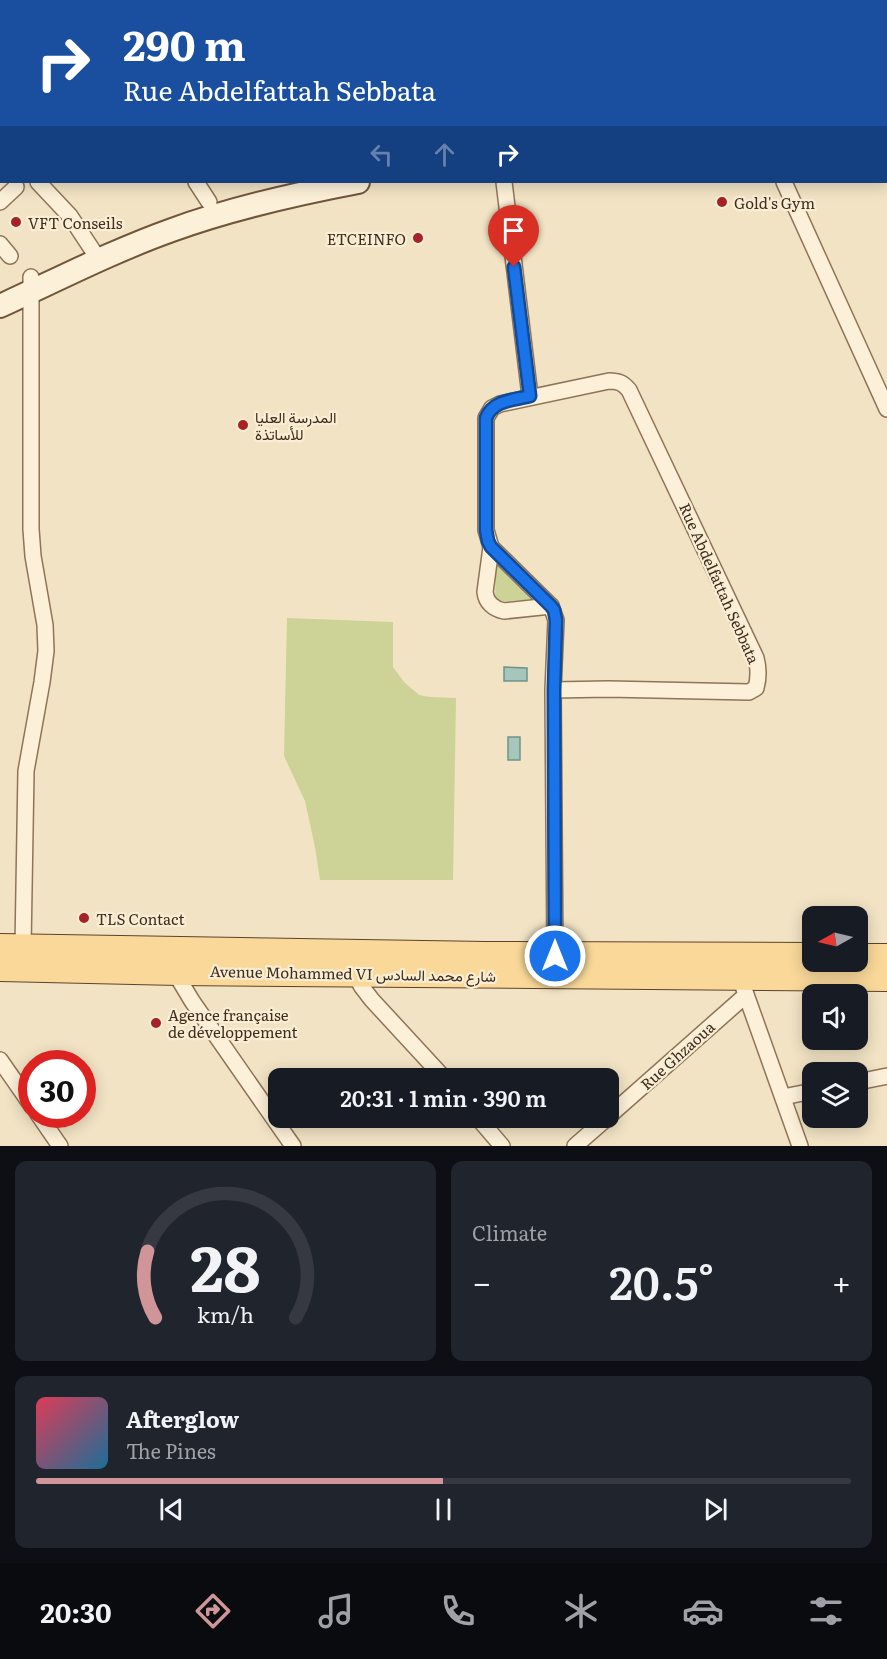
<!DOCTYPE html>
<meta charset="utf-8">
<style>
:root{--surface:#171b24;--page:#20242c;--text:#f1f3f6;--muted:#9ea1a6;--line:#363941;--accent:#cf9598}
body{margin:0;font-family:Literata,Vazirmatn,serif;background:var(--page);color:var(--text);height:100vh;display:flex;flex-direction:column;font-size:22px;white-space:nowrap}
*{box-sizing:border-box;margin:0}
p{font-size:20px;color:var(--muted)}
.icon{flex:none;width:33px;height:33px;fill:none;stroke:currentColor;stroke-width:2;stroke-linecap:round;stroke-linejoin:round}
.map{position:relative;height:1146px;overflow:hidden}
.side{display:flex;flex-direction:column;gap:15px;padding:15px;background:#0d0f14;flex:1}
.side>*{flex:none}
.banner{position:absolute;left:0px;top:0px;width:888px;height:183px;box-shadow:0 3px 15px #0003;background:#1a4fa0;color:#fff;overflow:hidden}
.needle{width:39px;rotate:262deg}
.fabs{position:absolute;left:802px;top:906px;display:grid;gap:12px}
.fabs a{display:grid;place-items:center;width:66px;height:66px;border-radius:12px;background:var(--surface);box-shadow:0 3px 15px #0003;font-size:30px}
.speed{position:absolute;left:18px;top:1050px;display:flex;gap:12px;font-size:30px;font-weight:700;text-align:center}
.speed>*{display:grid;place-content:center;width:78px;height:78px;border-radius:50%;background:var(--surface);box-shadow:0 3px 15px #0003;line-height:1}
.speed .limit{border:9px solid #d22;background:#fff;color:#111}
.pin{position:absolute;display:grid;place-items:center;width:51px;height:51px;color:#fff;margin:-62px -26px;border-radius:50% 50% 50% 0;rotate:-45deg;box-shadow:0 0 6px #0007}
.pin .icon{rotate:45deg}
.me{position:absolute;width:66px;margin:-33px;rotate:0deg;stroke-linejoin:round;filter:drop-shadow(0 0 4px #0008)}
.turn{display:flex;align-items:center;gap:21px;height:126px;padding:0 24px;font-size:27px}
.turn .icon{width:78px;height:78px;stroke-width:2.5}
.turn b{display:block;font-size:42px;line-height:51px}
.lanes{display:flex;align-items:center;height:57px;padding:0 24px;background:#0003;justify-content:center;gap:30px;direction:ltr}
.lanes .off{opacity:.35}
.big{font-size:45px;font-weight:600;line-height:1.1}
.side .card{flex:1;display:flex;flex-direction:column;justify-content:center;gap:9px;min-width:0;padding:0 21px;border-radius:12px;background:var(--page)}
.side .dial{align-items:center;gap:0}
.dial svg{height:156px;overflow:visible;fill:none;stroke:var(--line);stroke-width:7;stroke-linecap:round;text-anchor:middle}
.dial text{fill:var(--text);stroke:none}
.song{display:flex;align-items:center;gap:18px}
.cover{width:72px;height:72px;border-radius:9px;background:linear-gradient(135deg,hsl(350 70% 55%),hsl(200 70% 35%))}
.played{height:6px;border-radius:3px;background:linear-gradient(90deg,var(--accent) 50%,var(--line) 50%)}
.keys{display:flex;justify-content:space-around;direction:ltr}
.heat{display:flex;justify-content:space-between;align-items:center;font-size:33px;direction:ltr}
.side .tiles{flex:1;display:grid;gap:15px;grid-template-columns:1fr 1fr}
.card:last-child{grid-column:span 2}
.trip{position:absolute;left:268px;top:1068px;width:351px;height:60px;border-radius:12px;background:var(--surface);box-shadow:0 3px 15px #0003;font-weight:600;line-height:60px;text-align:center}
.tabs{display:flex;height:96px;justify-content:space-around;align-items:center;background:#090b0e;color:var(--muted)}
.tabs .icon{width:42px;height:42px}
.tabs .on{color:var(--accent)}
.tabs b{font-size:27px;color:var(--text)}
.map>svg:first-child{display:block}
.green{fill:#cdd296}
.water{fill:#a6c5bb;stroke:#6c9589;stroke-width:1.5}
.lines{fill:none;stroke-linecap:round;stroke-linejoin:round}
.minor-casing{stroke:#8f7458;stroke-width:18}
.tertiary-casing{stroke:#8f7458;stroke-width:22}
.secondary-casing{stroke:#71553b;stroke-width:26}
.primary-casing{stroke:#5d422c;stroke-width:28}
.minor{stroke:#fcf0d8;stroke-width:15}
.tertiary{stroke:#fcf0d8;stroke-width:20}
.secondary{stroke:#fcf0d8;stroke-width:22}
.primary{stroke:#f9d899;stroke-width:26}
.route-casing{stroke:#114b97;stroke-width:15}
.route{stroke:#1a73e8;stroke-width:10}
.poi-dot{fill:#a52226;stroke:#f9edd4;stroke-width:2}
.labels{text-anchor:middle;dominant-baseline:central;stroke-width:4.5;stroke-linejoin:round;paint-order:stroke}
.poi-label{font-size:15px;fill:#3e2c1d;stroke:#f9edd4;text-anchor:start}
.street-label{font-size:15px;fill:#3e2c1d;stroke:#f9edd4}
</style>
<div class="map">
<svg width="887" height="1146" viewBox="0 0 887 1146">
<rect width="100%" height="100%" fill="#f2e3c4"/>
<!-- green -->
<g class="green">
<path d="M496,560L536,599L495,602Z"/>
<path d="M287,618L393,622V667L404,682L419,695L430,697L456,698L453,880H320L315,847L305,801L284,756Z"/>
</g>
<!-- water -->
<g class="water">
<path d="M504,667L527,668V681H504Z"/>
<rect x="508" y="737" width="12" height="23"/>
</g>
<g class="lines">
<defs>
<g id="minor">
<path d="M3,0L4,2"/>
<path d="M22,2L24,0"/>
<path d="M40,2L42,0"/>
<path d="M176,2L180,0"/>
<path d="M238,2L239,0"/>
<path d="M0,107L2,106"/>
<path d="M0,143L2,145"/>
<path d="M38,182L70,216L99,260"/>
<path d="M196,182L209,202"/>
<path d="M504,182L530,396"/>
<path d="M784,182L887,409"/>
<path d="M0,202L16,187"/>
<path d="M0,244L10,256"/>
<path d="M491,547L485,592C486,602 493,609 504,611L551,606"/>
<path d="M553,690L608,689L749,692L756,688C759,677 759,669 756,658L629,390C623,383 619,381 609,381L500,404L492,408L486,418V530L491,547L551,606L556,620L553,690L555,956"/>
<path d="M23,947L26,771L42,682L46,651L45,625L33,556L31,529V277"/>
<path d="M178,972L180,981L192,1001L293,1146"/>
<path d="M354,973L362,987L372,1000L444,1078"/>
<path d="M743,986L800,1146"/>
<path d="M0,1060L32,1106"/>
<path d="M858,1082L887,1076"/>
<path d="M783,1097L813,1091"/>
<path d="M38,1114L60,1146"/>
<path d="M609,1116L746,995"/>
<path d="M478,1118L502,1146"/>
<path d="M575,1146L607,1118"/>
</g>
<path id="tertiary" d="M258,0L259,2"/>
<g id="secondary">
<path d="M886,60H887"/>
<path d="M0,306C57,280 113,251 172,230C232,208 295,194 358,182"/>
</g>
<g id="primary">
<path d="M0,947L486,955L813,956"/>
<path d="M858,957H887"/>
<path d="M0,968L178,972L887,978"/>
</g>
</defs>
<!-- minor casing -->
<use href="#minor" class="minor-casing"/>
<!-- tertiary casing -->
<use href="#tertiary" class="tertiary-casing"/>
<!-- secondary casing -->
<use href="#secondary" class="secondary-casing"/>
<!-- primary casing -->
<use href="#primary" class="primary-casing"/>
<!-- minor -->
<use href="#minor" class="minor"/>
<!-- tertiary -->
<use href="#tertiary" class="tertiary"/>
<!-- secondary -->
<use href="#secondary" class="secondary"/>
<!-- primary -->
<use href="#primary" class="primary"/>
</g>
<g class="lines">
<defs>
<path id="route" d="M514,267L530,396C514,400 493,400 486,418V530L488,541L491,547L551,606L554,610L556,620L554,690L555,956"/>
</defs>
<!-- route casing -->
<use href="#route" class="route-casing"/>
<!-- route -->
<use href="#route" class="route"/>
</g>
<!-- markers -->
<g class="poi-dot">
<circle cx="722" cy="202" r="6"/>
<circle cx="16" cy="222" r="6"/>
<circle cx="418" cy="238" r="6"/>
<circle cx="243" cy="425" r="6"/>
<circle cx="84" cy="918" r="6"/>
<circle cx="156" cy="1023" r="6"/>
</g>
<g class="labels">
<!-- poi labels -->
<g class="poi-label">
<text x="734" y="202">Gold's Gym</text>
<text x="28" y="222">VFT Conseils</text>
<text x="406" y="238" text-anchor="end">ETCEINFO</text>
<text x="255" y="416">المدرسة العليا<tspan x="255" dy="17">للأساتذة</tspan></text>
<text x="96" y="918">TLS Contact</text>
<text x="168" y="1014">Agence française<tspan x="168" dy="17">de développement</tspan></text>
</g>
<!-- street labels -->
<g class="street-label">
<text transform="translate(720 583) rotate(66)">Rue Abdelfattah Sebbata</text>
<text transform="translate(353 973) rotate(1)">Avenue Mohammed VI شارع محمد السادس</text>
<text transform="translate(677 1055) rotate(-42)">Rue Ghzaoua</text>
</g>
</g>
</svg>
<div class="fabs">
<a><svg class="needle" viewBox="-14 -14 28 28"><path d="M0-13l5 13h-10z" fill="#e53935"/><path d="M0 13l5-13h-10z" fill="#9ea1a6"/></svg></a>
<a><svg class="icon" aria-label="sound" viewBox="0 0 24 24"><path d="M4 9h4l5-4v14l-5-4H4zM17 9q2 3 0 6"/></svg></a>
<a><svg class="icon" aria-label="layers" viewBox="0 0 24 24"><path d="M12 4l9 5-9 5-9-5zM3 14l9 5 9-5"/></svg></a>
</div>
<div class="speed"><div class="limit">30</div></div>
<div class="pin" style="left:514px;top:267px;background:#d93025"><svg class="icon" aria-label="arrive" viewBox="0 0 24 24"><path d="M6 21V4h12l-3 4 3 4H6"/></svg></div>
<svg class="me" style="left:555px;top:956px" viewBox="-20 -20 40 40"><circle r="17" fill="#1a73e8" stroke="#fff" stroke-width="3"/><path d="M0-11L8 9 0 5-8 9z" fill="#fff"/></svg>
<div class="trip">20:31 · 1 min · 390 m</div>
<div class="banner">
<div class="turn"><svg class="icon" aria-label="right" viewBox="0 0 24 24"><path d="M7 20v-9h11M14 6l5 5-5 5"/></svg><div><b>290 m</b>Rue Abdelfattah Sebbata</div></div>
<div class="lanes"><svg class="icon off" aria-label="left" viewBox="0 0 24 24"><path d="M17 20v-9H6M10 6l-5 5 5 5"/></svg><svg class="icon off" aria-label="ahead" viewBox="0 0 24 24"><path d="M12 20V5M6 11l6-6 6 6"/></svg><svg class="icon" aria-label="right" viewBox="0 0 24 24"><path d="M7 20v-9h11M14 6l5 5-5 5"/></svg></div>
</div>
</div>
<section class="side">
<div class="tiles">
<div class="card dial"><svg viewBox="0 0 100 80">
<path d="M14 69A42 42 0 1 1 86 69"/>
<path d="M14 69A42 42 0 0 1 10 35" stroke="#cf9598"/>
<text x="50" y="56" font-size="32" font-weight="700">28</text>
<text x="50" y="72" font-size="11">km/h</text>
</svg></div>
<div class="card"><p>Climate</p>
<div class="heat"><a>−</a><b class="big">20.5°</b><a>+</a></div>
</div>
<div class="card">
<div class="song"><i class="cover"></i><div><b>Afterglow</b><p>The Pines</p></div></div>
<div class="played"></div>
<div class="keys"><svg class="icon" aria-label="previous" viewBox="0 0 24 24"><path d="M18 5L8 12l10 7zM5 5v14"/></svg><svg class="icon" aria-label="pause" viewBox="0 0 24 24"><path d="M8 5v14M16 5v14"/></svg><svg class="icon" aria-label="next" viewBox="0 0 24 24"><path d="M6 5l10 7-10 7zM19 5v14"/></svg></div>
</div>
</div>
</section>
<nav class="tabs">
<b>20:30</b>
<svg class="icon on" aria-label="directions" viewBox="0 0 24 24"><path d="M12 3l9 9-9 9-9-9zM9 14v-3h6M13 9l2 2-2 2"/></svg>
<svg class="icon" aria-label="music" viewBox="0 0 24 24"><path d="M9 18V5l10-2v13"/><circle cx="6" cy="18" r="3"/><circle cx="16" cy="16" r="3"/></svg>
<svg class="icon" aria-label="phone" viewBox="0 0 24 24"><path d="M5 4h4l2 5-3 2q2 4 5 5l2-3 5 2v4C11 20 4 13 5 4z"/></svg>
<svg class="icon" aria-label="climate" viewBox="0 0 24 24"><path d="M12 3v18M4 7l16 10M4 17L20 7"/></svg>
<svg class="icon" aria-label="car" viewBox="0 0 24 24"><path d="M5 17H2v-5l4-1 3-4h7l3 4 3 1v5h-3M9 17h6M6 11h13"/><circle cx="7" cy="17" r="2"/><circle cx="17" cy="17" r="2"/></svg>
<svg class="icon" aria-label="filters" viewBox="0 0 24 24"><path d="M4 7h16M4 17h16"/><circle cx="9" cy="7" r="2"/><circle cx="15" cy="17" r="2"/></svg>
</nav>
